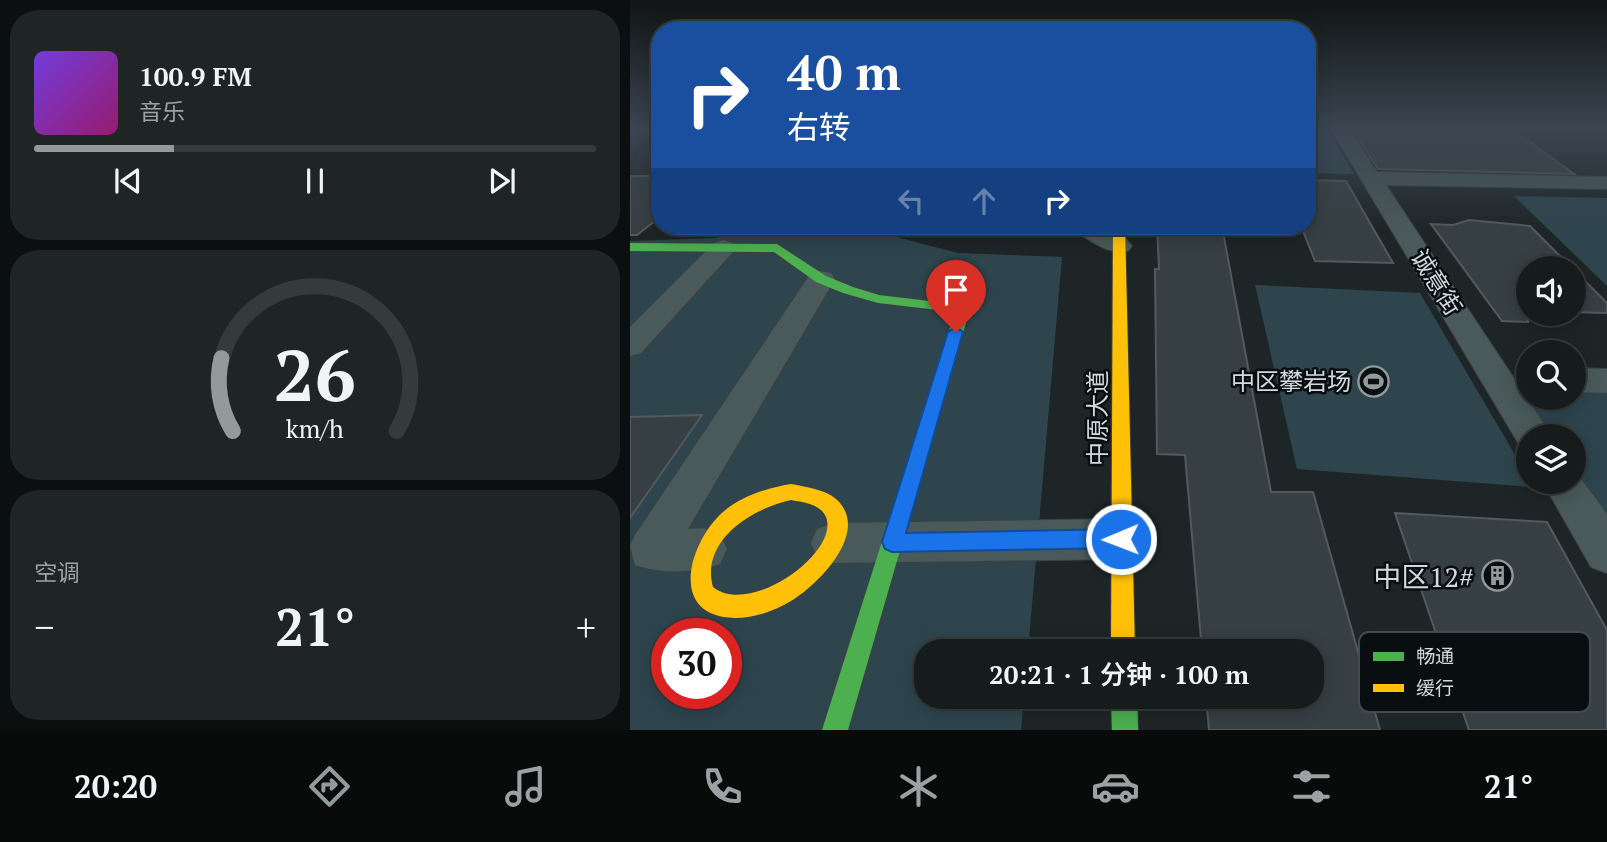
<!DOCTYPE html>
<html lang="zh">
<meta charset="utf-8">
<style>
:root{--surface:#161c1c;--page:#1f2525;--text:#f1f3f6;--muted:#9ea1a3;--line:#353a3b;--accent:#939a9c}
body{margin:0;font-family:"PT Serif","Noto Sans SC",serif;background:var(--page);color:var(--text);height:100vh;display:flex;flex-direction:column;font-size:26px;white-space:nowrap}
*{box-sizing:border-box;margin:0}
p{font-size:23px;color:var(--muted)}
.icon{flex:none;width:38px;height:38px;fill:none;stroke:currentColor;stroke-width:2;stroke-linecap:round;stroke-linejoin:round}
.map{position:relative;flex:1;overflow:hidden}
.drawer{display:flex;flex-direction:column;gap:10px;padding:10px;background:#0c0f0f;width:630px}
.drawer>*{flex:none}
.top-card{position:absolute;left:21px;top:21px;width:665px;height:214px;border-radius:28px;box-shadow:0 4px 18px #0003,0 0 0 2px var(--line);background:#1a4fa0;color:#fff;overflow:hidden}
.buttons{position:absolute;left:886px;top:256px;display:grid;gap:14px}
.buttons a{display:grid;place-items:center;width:70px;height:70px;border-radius:50%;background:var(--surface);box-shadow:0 4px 18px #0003,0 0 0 2px var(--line);font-size:35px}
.speed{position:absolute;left:21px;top:618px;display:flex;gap:14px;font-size:35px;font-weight:700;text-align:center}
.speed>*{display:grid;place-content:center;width:91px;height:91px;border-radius:50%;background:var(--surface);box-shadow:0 4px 18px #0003,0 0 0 2px var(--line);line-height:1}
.speed .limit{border:10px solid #d22;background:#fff;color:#111}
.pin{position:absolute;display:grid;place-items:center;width:60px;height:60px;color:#fff;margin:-72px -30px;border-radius:50% 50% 50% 0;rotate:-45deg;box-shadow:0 0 7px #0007}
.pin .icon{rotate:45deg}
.me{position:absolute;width:77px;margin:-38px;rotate:269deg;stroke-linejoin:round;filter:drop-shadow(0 0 5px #0008)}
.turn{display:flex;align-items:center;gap:24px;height:147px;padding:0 21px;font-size:32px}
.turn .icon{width:91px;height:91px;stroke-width:2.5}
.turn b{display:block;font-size:49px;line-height:60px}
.lanes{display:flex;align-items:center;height:66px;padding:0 21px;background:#0003;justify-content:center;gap:35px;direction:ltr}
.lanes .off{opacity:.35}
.big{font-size:52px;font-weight:600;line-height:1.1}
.drawer .widget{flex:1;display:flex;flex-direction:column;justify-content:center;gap:10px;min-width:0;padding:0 24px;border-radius:28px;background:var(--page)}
.drawer .dial{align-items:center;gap:0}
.dial svg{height:182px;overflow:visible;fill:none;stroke:var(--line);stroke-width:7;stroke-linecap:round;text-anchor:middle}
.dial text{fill:var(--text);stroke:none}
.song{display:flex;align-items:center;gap:21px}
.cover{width:84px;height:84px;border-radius:10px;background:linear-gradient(135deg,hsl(260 70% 55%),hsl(320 70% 35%))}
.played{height:7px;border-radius:4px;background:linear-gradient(90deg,var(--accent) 25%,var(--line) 25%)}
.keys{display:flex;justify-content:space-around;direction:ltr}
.heat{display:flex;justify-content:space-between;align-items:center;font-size:38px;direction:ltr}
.trip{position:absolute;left:284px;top:639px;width:410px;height:70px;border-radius:28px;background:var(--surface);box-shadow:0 4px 18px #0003,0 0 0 2px var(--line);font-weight:600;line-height:70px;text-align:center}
.tab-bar{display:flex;height:112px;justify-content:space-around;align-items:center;background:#090b0b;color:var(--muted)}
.tab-bar .icon{width:49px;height:49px}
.tab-bar .on{color:var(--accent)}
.tab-bar b{font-size:32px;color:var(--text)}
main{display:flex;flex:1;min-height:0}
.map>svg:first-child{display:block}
.green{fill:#2e454e;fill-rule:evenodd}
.building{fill:#363f43;stroke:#54595b;stroke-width:2}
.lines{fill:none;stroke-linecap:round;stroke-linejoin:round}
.street-casing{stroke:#3c4142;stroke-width:2}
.fast-casing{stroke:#3c4142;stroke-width:2}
.slow-casing{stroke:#3c4142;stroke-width:2}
.street{fill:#4a5959;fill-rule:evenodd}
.fast{fill:#4caf50;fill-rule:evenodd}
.slow{fill:#ffc107;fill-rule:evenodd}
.route{fill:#1a73e8;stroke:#114b97;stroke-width:2}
.labels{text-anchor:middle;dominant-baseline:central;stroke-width:5;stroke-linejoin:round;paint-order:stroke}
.street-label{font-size:24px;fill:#d2d9dc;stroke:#090e10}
.poi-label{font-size:24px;fill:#d2d9dc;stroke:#090e10;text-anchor:end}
.near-poi-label{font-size:28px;fill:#d2d9dc;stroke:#090e10;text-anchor:end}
.key{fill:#090e10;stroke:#454b4d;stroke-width:2}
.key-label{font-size:19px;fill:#d2d9dc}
</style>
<main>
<section class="drawer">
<div class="widget">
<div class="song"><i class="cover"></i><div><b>100.9 FM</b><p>音乐</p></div></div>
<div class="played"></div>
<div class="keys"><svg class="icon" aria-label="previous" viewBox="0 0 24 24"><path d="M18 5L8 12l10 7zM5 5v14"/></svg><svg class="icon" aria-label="pause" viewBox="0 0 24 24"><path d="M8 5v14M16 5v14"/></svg><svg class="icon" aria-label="next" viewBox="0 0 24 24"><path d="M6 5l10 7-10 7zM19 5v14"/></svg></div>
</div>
<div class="widget dial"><svg viewBox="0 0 100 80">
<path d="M14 69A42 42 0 1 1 86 69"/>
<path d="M14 69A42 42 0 0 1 9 37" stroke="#939a9c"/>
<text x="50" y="56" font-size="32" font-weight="700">26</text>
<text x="50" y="72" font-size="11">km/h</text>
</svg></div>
<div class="widget"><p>空调</p>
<div class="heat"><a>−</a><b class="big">21°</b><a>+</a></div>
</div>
</section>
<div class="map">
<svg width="977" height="730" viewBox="0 0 977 730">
<rect width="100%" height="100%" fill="#1e2526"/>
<!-- green -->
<g class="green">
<path d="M677,129H697L724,174L677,173Z"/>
<path d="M884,196L977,198V286Z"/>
<path d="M102,226H224L328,253L432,257L398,651H296V696L394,697L391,730H0V241L87,238ZM37,634H96V693H37Z"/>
<path d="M625,285L790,293L898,477V481L904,487L667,469Z"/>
<path d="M886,387L898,388V397H943V390L977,391V524L943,473V436H918Z"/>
</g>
<!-- building -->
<g class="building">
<path d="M722,129H882L944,174L748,169Z"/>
<path d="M0,176H30V217L7,235H0Z"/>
<path d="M677,180L716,181L763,263L685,261L671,226H677Z"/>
<path d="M839,220L900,226L942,268H898V322L872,321L801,224L823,225Z"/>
<path d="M527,226H592L641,492H683L750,730H579L576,696H681V651H572L555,455L527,454L525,269H529Z"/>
<path d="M943,269L977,303V313L943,312Z"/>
<path d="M72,415L0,518V417Z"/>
<path d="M765,513L917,522L977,630V730H839Z"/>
</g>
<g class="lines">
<defs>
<g id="street">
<path d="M701,129H719L747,172L977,177V189L756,185L922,436H898V449L890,446Z"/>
<path d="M357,226H409L406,231C391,235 375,235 360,231Z"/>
<path d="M441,226C462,225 488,226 502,246L498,251C479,256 461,240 444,231Z"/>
<path d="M93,240L102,243L106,248L102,253L11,353L0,356V327L84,243Z"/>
<path d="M191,271L201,273L205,279L58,529L74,528L90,534L97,549L90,564C64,573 31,574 5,565L0,546L5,535L181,273Z"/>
<path d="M943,368L977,369V393L943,392Z"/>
<path d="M943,468L977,514V573L961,567L912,481H943Z"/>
<path d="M491,519L507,525L513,539L507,553L491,559L203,563L187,557L181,543L187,529L203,523Z"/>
</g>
<g id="fast">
<path d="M0,243L147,244L196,276L223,287L249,295L333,305L340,309L218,730H192L325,312L248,303L213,293L186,282L144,252L0,251Z"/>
<path d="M481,696H507L508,730H482Z"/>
</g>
<g id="slow">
<path d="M483,226H495L505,651H481Z"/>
<path d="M161,484C176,487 194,489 206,499C242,531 188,585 161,601C145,611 124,618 105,618C37,617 59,542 93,512C111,496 137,488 161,484ZM161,500C172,502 189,504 195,515C214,549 121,618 83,587C70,540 123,508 161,500Z"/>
</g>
</defs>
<!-- street casing -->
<use href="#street" class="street-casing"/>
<!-- fast casing -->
<use href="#fast" class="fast-casing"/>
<!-- slow casing -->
<use href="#slow" class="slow-casing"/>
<!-- street -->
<use href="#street" class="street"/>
<!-- fast -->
<use href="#fast" class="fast"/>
<!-- slow -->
<use href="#slow" class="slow"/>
</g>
<!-- sky -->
<linearGradient id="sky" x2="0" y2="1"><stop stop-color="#101415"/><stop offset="0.56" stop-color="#3b4652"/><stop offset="1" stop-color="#3b4652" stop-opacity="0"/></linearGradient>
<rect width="977" height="231" fill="url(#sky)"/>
<!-- route -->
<path class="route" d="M326,327L333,332L276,533L491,529L498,532L501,539L498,545L491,548L262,552L255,549L252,542L318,332Z"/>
<!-- icons -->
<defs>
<symbol id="stadium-ring" viewBox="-11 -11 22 22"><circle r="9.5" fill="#090e10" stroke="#939a9c" stroke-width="1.5"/><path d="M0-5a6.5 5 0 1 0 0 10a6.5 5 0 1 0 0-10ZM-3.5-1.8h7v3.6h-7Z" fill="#939a9c"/></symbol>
<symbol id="building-ring" viewBox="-11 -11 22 22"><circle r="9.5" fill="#090e10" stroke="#939a9c" stroke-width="1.5"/><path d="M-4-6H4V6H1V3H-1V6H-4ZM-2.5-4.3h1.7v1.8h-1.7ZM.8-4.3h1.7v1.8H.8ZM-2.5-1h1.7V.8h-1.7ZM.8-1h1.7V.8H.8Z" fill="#939a9c"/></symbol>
</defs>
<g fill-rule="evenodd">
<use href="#stadium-ring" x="726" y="364" width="35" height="35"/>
<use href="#building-ring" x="850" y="558" width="35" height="35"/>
</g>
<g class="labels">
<!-- street labels -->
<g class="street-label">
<text transform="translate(807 282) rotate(58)">诚意街</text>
<text transform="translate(467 418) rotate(-90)">中原大道</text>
</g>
<!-- poi labels -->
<g class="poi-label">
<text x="721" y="381">中区攀岩场</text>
</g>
<!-- near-poi labels -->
<g class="near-poi-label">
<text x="844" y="576">中区12#</text>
</g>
</g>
<!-- legend -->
<rect x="729" y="632" width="231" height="80" rx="10" class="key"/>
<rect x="743" y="652" width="31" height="9" fill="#4caf50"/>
<rect x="743" y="684" width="31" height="8" fill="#ffc107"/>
<g class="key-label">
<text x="786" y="663">畅通</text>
<text x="786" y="695">缓行</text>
</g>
</svg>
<div class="buttons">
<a><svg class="icon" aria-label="sound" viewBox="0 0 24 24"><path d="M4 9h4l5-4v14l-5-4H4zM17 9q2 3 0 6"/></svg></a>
<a><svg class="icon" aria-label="search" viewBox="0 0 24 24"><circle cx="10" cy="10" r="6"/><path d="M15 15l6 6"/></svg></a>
<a><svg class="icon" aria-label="layers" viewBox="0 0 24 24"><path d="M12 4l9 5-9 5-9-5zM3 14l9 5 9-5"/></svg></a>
</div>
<div class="speed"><div class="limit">30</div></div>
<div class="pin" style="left:326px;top:332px;background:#d93025"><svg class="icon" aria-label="arrive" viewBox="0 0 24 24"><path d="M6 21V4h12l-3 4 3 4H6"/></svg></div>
<svg class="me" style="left:491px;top:539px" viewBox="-20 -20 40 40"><circle r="17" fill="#1a73e8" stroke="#fff" stroke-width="3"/><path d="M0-11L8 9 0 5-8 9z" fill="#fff"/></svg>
<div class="trip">20:21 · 1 分钟 · 100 m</div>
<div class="top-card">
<div class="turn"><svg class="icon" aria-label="right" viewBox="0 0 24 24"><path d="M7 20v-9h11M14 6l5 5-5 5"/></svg><div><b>40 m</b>右转</div></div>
<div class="lanes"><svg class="icon off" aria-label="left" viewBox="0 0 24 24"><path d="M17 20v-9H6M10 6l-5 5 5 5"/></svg><svg class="icon off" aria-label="ahead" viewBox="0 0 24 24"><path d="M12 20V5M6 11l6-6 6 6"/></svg><svg class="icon" aria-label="right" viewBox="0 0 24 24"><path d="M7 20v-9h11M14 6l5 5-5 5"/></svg></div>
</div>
</div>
</main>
<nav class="tab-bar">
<b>20:20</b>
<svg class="icon on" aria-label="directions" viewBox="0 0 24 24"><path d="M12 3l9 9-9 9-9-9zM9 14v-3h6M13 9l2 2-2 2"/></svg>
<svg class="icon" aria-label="music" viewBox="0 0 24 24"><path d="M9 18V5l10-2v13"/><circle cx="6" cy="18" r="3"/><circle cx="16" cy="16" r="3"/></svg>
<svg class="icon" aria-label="phone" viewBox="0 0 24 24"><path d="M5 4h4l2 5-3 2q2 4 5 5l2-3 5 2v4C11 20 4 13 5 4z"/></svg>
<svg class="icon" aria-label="climate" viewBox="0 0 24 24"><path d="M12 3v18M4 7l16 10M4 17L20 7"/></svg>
<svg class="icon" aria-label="car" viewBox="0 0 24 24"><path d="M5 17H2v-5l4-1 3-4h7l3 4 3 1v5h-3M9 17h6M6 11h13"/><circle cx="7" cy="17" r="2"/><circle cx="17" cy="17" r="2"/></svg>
<svg class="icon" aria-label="filters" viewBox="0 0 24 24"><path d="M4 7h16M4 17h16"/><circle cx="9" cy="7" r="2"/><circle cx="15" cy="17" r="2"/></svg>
<b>21°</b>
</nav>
